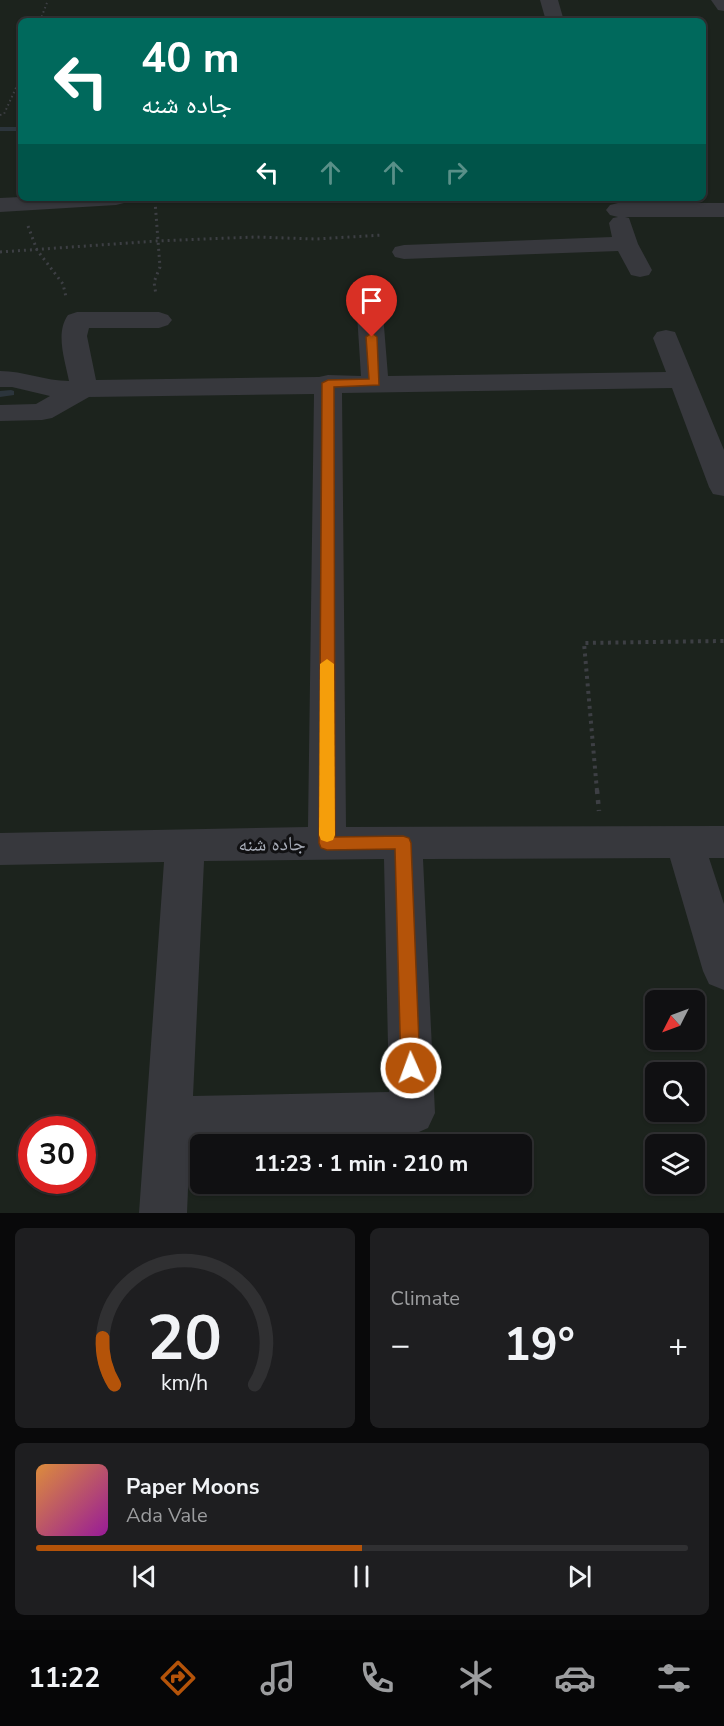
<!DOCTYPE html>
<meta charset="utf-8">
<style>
:root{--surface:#101012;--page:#1e1e20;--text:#f1f3f6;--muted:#9c9d9f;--line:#303032;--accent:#b45309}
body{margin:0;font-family:"Nunito Sans","Noto Naskh Arabic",sans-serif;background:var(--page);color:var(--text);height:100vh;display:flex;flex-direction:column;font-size:22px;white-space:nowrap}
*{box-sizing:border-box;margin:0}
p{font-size:20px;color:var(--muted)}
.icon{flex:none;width:33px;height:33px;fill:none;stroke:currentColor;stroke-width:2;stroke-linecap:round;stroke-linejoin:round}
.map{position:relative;height:1213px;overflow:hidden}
.details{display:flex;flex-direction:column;gap:15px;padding:15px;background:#09090a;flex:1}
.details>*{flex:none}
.top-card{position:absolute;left:18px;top:18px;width:688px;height:183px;border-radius:9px;box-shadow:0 2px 4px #0004,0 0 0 2px var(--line);background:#00695c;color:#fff;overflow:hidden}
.needle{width:39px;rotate:228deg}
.controls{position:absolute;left:645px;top:990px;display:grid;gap:12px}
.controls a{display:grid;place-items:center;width:60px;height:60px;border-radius:9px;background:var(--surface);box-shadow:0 2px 4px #0004,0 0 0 2px var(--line);font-size:30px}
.speed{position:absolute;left:18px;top:1116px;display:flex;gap:12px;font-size:30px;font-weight:700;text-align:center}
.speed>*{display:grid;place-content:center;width:78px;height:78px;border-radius:50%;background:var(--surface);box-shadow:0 2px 4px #0004,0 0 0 2px var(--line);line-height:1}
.speed .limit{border:9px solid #d22;background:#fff;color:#111}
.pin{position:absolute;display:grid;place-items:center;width:51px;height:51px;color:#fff;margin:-62px -26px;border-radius:50% 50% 50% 0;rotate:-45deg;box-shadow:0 0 6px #0007}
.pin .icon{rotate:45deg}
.me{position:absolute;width:66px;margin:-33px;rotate:358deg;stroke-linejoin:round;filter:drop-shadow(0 0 4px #0008)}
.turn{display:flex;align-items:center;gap:21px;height:126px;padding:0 24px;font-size:27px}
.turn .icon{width:78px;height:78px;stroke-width:2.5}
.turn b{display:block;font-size:42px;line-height:51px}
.lanes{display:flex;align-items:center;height:57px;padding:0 24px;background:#0003;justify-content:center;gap:30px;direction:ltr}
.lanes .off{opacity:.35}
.big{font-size:45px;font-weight:700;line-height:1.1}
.details .card{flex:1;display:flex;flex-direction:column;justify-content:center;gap:9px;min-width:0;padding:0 21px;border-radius:9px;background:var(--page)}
.details .dial{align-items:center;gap:0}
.dial svg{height:156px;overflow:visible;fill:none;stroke:var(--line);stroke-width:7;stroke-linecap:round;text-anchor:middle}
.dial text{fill:var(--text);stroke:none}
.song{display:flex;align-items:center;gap:18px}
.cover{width:72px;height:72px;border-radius:9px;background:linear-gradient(135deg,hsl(30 70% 55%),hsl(300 70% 35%))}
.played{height:6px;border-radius:3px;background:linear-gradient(90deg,var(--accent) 50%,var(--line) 50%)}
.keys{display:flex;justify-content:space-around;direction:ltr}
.heat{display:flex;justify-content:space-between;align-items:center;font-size:33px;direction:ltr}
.details .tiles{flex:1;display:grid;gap:15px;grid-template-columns:1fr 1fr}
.card:last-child{grid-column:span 2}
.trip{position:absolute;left:190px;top:1134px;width:342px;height:60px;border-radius:9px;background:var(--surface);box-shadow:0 2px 4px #0004,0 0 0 2px var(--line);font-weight:700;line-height:60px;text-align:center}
.tab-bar{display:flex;height:96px;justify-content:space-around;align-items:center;background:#060607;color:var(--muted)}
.tab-bar .icon{width:42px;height:42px}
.tab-bar .on{color:var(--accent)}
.tab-bar b{font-size:27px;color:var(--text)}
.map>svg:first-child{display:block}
.green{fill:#1c231d;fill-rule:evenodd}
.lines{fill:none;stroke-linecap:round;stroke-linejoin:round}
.stream{fill:#2c353c;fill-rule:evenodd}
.path-far3{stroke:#3d3f44;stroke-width:2;stroke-dasharray:1.5 3;stroke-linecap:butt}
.path-far2{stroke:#3d3f44;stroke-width:3;stroke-dasharray:2 4;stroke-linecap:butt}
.path-far1{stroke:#3d3f44;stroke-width:4;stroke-dasharray:3 4.5;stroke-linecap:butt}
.path{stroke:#3d3f44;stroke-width:4.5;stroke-dasharray:4 6;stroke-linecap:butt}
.minor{fill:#37383d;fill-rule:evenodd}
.route{fill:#b45309;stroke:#753606;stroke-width:1.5}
.slow{fill:#f59e0b}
.labels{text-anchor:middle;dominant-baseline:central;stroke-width:6;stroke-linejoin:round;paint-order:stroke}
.street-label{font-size:20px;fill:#a8adb8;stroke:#111113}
</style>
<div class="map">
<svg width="724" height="1213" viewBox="0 0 724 1213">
<rect width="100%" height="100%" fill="#161618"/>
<!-- green -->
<path class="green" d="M0,0H724V1213H0ZM21,21H704V198H21ZM656,1000H694V1040H656ZM656,1072H694V1112H656ZM32,1130H82V1180H32ZM201,1144H522V1184H201ZM656,1144H694V1184H656Z"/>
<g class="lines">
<!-- stream -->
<g class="stream">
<rect x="0" y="127" width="21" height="4"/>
<path d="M11,390L14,391V395L0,397V391Z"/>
</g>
<!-- path-far3 -->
<g class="path-far3">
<path d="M40,21L48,0"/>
<path d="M0,115L4,114L21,77"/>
<path d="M155,198V203"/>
</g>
<!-- path-far2 -->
<g class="path-far2">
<path d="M155,201L160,267L154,282L156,295"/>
<path d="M28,226L37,250L63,284L66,297"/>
<path d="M0,252L157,241L255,237L316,239L383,235"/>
</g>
<!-- path-far1 -->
<path class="path-far1" d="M597,791L584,643L724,641"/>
<!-- path -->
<path class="path" d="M597,790L599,811"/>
<!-- minor -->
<g class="minor">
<path d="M540,0H558L564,21H546Z"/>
<path d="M711,0H724V11L718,10Z"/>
<path d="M21,197V198H127L124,203L116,205L0,212V198Z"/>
<path d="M618,203H724V217H625L629,218L638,244L652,270L649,275L640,277L631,275L618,251L404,259L395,257L392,252L395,247L404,245L612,237L609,223L613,218L618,217L610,215L606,210L610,205Z"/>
<path d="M370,306L379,309L383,314L388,376L666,372L653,338L657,332L666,330L675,332L724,450V496L713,494L709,487L672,388L342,393L346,827L724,826V858H709L724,904V990L709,984L703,971L670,858L423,859L435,1113L428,1128L412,1135L190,1140L187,1213H139L164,862L0,865V833L308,827L314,394L89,397L52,418L42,420L0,421V405L36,404L50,396L12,387H0V371C24,371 45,381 69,381C65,360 55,333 68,315L77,312H159L168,315L172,320L168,325L159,328H89L87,336L96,380L319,377L328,375L361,376L357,314L361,309ZM384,859L389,1092L193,1096L204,861Z"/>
</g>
</g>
<!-- route -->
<path class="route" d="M372,333L377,337L379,385L334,387L335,837L403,836L409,838L411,843L420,1068L417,1074L411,1077L404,1074L401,1068L395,849L327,850L321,848L319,843L322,383L328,380L369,379L366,337Z"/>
<!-- slow -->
<path class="slow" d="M327,659L334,664L335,835L333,840L327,842L321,840L319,835L320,664Z"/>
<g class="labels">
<!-- street labels -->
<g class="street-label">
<text transform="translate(272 844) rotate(-1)">جاده شنه</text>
</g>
</g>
</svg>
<div class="controls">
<a><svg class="needle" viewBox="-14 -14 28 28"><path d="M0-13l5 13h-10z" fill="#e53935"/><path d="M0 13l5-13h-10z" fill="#9c9d9f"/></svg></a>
<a><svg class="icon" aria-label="search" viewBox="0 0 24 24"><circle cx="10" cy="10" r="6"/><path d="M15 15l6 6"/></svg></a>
<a><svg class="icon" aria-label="layers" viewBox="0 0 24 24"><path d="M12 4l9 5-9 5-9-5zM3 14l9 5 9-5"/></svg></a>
</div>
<div class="speed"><div class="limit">30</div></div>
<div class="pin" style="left:372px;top:337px;background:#d93025"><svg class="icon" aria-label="arrive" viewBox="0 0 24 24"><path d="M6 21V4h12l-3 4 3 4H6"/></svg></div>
<svg class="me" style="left:411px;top:1068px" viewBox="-20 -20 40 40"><circle r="17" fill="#b45309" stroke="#fff" stroke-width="3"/><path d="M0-11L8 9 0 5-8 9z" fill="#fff"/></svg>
<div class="trip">11:23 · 1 min · 210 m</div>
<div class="top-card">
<div class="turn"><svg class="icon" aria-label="left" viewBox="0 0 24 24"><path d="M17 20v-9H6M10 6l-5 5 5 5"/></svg><div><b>40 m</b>جاده شنه</div></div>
<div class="lanes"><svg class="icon" aria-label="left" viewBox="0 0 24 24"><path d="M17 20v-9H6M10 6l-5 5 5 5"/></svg><svg class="icon off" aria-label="ahead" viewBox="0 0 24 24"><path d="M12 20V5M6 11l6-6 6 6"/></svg><svg class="icon off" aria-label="ahead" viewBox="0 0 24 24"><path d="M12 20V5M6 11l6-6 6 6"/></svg><svg class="icon off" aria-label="right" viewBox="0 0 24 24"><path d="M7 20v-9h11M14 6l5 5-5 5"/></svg></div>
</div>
</div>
<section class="details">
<div class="tiles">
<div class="card dial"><svg viewBox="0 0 100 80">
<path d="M14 69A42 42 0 1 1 86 69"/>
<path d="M14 69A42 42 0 0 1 8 45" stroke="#b45309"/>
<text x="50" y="56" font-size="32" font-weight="700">20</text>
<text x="50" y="72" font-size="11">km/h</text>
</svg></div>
<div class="card"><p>Climate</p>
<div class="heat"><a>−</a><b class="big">19°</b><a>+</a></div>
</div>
<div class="card">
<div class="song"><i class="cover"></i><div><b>Paper Moons</b><p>Ada Vale</p></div></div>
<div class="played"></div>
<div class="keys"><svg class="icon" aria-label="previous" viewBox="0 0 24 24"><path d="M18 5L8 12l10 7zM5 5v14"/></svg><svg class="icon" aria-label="pause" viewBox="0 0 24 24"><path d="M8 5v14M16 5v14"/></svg><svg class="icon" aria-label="next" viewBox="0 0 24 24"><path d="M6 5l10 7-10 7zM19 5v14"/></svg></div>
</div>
</div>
</section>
<nav class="tab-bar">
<b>11:22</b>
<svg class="icon on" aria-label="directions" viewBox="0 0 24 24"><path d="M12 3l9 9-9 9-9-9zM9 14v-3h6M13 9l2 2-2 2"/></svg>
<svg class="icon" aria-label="music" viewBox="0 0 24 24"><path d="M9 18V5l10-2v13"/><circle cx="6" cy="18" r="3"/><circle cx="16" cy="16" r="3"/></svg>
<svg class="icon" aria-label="phone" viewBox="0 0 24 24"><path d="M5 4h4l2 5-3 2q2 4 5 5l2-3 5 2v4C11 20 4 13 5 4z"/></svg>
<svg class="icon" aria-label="climate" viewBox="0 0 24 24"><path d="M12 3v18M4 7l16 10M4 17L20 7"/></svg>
<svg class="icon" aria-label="car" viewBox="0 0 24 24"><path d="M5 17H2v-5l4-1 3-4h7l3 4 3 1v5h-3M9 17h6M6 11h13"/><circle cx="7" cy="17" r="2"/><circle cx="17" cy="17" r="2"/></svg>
<svg class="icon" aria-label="filters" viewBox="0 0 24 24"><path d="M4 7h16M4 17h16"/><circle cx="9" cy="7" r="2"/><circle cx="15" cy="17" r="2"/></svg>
</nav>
